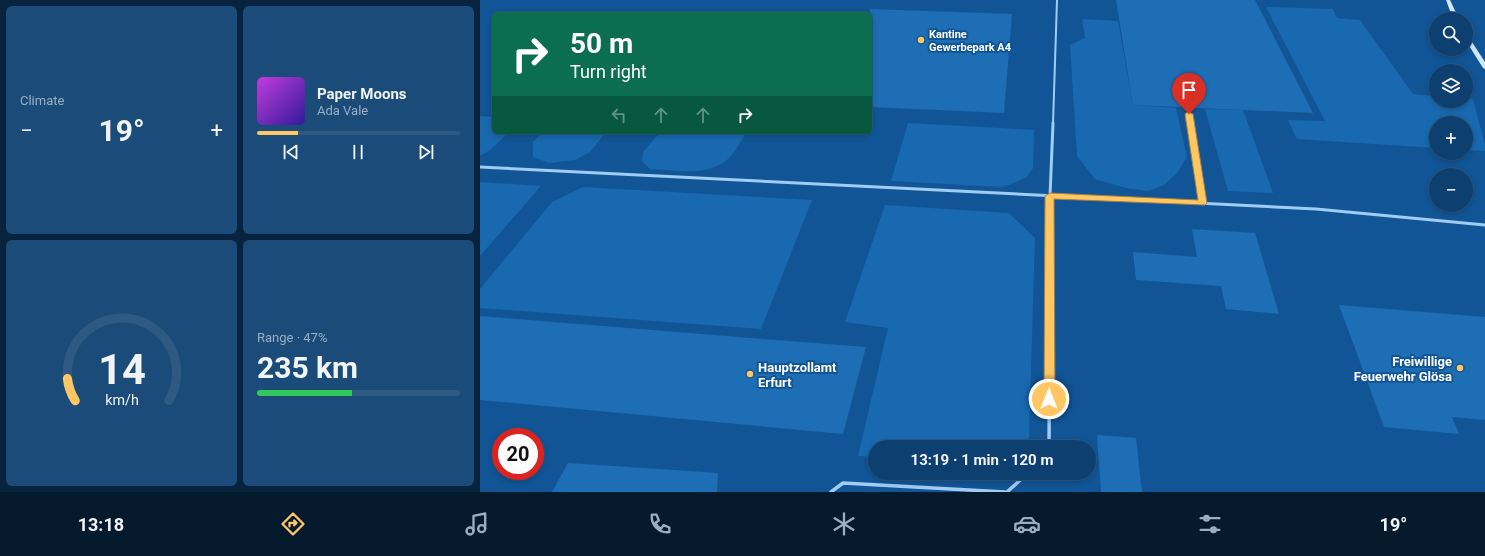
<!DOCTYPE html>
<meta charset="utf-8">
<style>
:root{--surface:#0d4070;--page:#1b4b78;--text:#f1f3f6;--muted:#9aafc3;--line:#2d5983;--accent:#ffc663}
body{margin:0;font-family:Roboto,sans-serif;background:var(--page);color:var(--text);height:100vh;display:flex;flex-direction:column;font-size:15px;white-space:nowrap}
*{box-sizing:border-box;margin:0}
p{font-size:13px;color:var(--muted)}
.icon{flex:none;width:22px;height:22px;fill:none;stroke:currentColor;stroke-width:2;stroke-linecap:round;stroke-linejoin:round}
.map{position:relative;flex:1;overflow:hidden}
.sheet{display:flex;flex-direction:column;gap:6px;padding:6px;background:#07233e;width:480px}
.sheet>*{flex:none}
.banner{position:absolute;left:12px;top:12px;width:380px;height:122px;border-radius:6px;box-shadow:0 2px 6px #0003,0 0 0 1px var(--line);background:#0b6e4f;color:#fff;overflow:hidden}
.tools{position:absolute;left:949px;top:12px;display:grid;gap:8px}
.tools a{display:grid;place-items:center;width:44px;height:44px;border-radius:50%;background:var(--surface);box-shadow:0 2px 6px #0003,0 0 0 1px var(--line);font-size:20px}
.speed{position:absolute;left:12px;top:428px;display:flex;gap:8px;font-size:20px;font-weight:700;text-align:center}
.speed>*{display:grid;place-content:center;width:52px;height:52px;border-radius:50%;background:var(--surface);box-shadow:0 2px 6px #0003,0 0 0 1px var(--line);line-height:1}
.speed .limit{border:6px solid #d22;background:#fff;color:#111}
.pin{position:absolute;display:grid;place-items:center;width:34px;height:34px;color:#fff;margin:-41px -17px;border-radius:50% 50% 50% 0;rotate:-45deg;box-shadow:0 0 4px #0007}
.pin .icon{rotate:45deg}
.me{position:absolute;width:44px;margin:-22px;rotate:0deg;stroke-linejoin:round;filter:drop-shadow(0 0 3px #0008)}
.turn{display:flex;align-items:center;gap:14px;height:84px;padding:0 12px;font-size:18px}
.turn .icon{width:52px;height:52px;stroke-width:2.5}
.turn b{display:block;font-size:28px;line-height:34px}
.lanes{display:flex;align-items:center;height:38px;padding:0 12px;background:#0003;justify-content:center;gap:20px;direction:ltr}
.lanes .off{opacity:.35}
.big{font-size:30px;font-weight:700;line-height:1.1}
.sheet .tile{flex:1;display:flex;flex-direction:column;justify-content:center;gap:6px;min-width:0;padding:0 14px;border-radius:6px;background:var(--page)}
.sheet .dial{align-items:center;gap:0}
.dial svg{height:104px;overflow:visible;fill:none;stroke:var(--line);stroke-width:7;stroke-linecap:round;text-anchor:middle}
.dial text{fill:var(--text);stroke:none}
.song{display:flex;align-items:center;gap:12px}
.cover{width:48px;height:48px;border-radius:6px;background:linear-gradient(135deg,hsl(290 70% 55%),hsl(250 70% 35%))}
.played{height:4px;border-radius:2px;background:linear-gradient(90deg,var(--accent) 20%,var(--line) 20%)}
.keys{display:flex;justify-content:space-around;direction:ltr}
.heat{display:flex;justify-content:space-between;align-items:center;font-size:22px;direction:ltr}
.charge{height:6px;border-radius:3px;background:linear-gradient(90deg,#34c759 47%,var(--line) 0)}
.sheet .tiles{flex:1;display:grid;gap:6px;grid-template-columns:repeat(2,1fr)}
.trip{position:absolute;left:388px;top:440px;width:228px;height:40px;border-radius:20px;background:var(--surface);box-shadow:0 2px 6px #0003,0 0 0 1px var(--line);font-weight:700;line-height:40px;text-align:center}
.tabs{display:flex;height:64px;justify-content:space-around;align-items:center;background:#051a2d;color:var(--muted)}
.tabs .icon{width:28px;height:28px}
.tabs .active{color:var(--accent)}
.tabs b{font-size:18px;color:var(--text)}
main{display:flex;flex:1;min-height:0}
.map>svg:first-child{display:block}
.green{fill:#1869b0}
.building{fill:#1e6eb5}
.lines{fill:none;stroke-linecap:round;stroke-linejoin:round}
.lane-far2{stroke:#a0ccf4;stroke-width:2}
.lane-far1{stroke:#a0ccf4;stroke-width:3}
.lane{stroke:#a0ccf4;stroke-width:3.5}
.secondary{fill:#d0e7fd;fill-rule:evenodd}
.route{fill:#ffc663;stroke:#a68140}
.poi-dot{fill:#ffc663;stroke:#115596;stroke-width:1.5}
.labels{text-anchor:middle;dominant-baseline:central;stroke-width:4;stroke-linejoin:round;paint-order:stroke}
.far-poi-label{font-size:11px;font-weight:bold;fill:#fff;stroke:#115596;text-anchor:start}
.poi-label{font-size:13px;font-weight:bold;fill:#fff;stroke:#115596;text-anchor:end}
</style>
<main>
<section class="sheet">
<div class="tiles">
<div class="tile"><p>Climate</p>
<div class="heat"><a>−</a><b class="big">19°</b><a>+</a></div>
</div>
<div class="tile">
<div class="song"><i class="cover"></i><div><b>Paper Moons</b><p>Ada Vale</p></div></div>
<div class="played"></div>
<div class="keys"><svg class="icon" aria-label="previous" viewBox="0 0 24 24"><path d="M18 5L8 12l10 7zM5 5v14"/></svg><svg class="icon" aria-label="pause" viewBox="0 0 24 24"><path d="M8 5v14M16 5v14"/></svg><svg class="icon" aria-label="next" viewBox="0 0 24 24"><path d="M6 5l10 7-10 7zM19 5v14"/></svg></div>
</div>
<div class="tile dial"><svg viewBox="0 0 100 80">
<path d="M14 69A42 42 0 1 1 86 69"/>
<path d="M14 69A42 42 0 0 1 8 52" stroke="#ffc663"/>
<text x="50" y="56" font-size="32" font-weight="700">14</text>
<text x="50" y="72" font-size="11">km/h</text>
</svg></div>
<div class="tile"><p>Range · 47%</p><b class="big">235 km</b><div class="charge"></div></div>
</div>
</section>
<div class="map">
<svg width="1005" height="492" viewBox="0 0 1005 492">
<rect width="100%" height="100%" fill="#115596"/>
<!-- green -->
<g class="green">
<path d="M786,7L853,9L857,18L880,20L933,94L956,96V101H986V98L993,99L1005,145V151L986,150V123H956V148L817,139L808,120L845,121Z"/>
<path d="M602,19L638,21L653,105L696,108L707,157L697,173L684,185L668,191L646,188L615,179L597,156L590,45L605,38Z"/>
<path d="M725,109L763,110L793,193L748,191Z"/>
<path d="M0,116L14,117V132H29L10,150L0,156Z"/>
<path d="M428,123L554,130L553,168L547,177L529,185L521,187L411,181Z"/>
<path d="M63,132H126L110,152L95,160L70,163L53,157V142Z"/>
<path d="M180,132H267C261,140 257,149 251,156C231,178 196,170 170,169L162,161L163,152Z"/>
<path d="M0,182L61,186L0,256Z"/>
<path d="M103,187L332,200L281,329L0,308V289L72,202Z"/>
<path d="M405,205L529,213L555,238L549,438L538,447H395V457L378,456L408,328L365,322Z"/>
</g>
<!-- building -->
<g class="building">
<path d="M636,0H775L833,113L653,105Z"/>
<path d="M390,9L532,14L524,113L390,107Z"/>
<path d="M712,229L775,233L799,314L746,309L741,286L656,280L653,252L717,257Z"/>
<path d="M859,305L1005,317V420L972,417L979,434L904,427Z"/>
<path d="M0,316L283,339L386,347L363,434L0,400Z"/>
<path d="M617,435L656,438L662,492H621Z"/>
<path d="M88,463L238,473L237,492H72Z"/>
</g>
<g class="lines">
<!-- lane-far2 -->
<g class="lane-far2">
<path d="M709,114L710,124"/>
<path d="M573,124L577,0"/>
</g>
<!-- lane-far1 -->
<g class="lane-far1">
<path d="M710,123L722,203"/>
<path d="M0,167L836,209L1005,225"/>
<path d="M570,284V196L573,123"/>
</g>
<!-- lane -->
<g class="lane">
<path d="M569,447L570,283"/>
<path d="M351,492L363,483L525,492"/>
<path d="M527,492L548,473"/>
</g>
<!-- secondary -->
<g class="secondary">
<path d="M966,0H970L979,19H973Z"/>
<path d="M986,35L988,36L1005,62V69L1003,68L986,41Z"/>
</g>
</g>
<!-- route -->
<path class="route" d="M707,112H709L713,114L727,203L725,205L574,199L575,399L573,403L569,405L565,403L564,399L565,196L570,193L718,200L705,114Z"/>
<!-- markers -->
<g class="poi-dot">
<circle cx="441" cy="40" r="4"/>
<circle cx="980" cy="368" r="4"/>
<circle cx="270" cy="374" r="4"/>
</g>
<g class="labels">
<!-- far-poi labels -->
<g class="far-poi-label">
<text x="449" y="34">Kantine<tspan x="449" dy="13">Gewerbepark A4</tspan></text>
</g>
<!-- poi labels -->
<g class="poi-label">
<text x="972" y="361">Freiwillige<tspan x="972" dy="15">Feuerwehr Glösa</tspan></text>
<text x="278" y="367" text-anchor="start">Hauptzollamt<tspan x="278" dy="15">Erfurt</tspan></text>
</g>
</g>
</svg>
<div class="tools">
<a><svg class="icon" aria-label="search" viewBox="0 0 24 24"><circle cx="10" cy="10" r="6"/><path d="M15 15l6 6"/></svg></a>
<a><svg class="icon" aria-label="layers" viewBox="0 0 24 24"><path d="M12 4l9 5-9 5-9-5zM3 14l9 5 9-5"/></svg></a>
<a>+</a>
<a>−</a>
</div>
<div class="speed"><div class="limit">20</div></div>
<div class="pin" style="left:709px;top:114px;background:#d93025"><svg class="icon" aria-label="arrive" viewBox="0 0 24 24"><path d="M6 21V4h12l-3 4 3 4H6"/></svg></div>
<svg class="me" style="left:569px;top:399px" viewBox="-20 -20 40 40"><circle r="17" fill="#ffc663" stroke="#fff" stroke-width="3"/><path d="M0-11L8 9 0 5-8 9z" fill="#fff"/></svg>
<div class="trip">13:19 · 1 min · 120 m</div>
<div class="banner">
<div class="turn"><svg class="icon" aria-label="right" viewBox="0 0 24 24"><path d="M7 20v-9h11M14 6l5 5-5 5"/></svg><div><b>50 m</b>Turn right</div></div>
<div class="lanes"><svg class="icon off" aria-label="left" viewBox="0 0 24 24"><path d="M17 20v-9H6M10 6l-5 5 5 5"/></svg><svg class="icon off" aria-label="ahead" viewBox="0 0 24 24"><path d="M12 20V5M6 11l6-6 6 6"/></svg><svg class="icon off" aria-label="ahead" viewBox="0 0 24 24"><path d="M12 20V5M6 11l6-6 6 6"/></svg><svg class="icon" aria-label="right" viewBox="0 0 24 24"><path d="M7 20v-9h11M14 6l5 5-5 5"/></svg></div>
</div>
</div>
</main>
<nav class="tabs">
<b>13:18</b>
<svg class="icon active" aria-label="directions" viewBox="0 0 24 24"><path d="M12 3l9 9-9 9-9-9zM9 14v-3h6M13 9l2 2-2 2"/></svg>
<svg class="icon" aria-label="music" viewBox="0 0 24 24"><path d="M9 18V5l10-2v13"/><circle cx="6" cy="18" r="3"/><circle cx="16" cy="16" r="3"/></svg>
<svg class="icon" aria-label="phone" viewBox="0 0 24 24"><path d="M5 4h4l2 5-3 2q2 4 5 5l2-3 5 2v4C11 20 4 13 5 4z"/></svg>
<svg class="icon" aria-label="climate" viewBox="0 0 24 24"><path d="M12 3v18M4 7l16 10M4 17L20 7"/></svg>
<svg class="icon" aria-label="car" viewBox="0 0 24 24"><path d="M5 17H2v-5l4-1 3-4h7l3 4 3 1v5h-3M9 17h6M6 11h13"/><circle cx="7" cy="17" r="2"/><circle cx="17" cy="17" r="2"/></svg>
<svg class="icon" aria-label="filters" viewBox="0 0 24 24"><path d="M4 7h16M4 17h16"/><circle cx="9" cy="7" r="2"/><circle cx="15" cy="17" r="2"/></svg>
<b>19°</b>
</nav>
